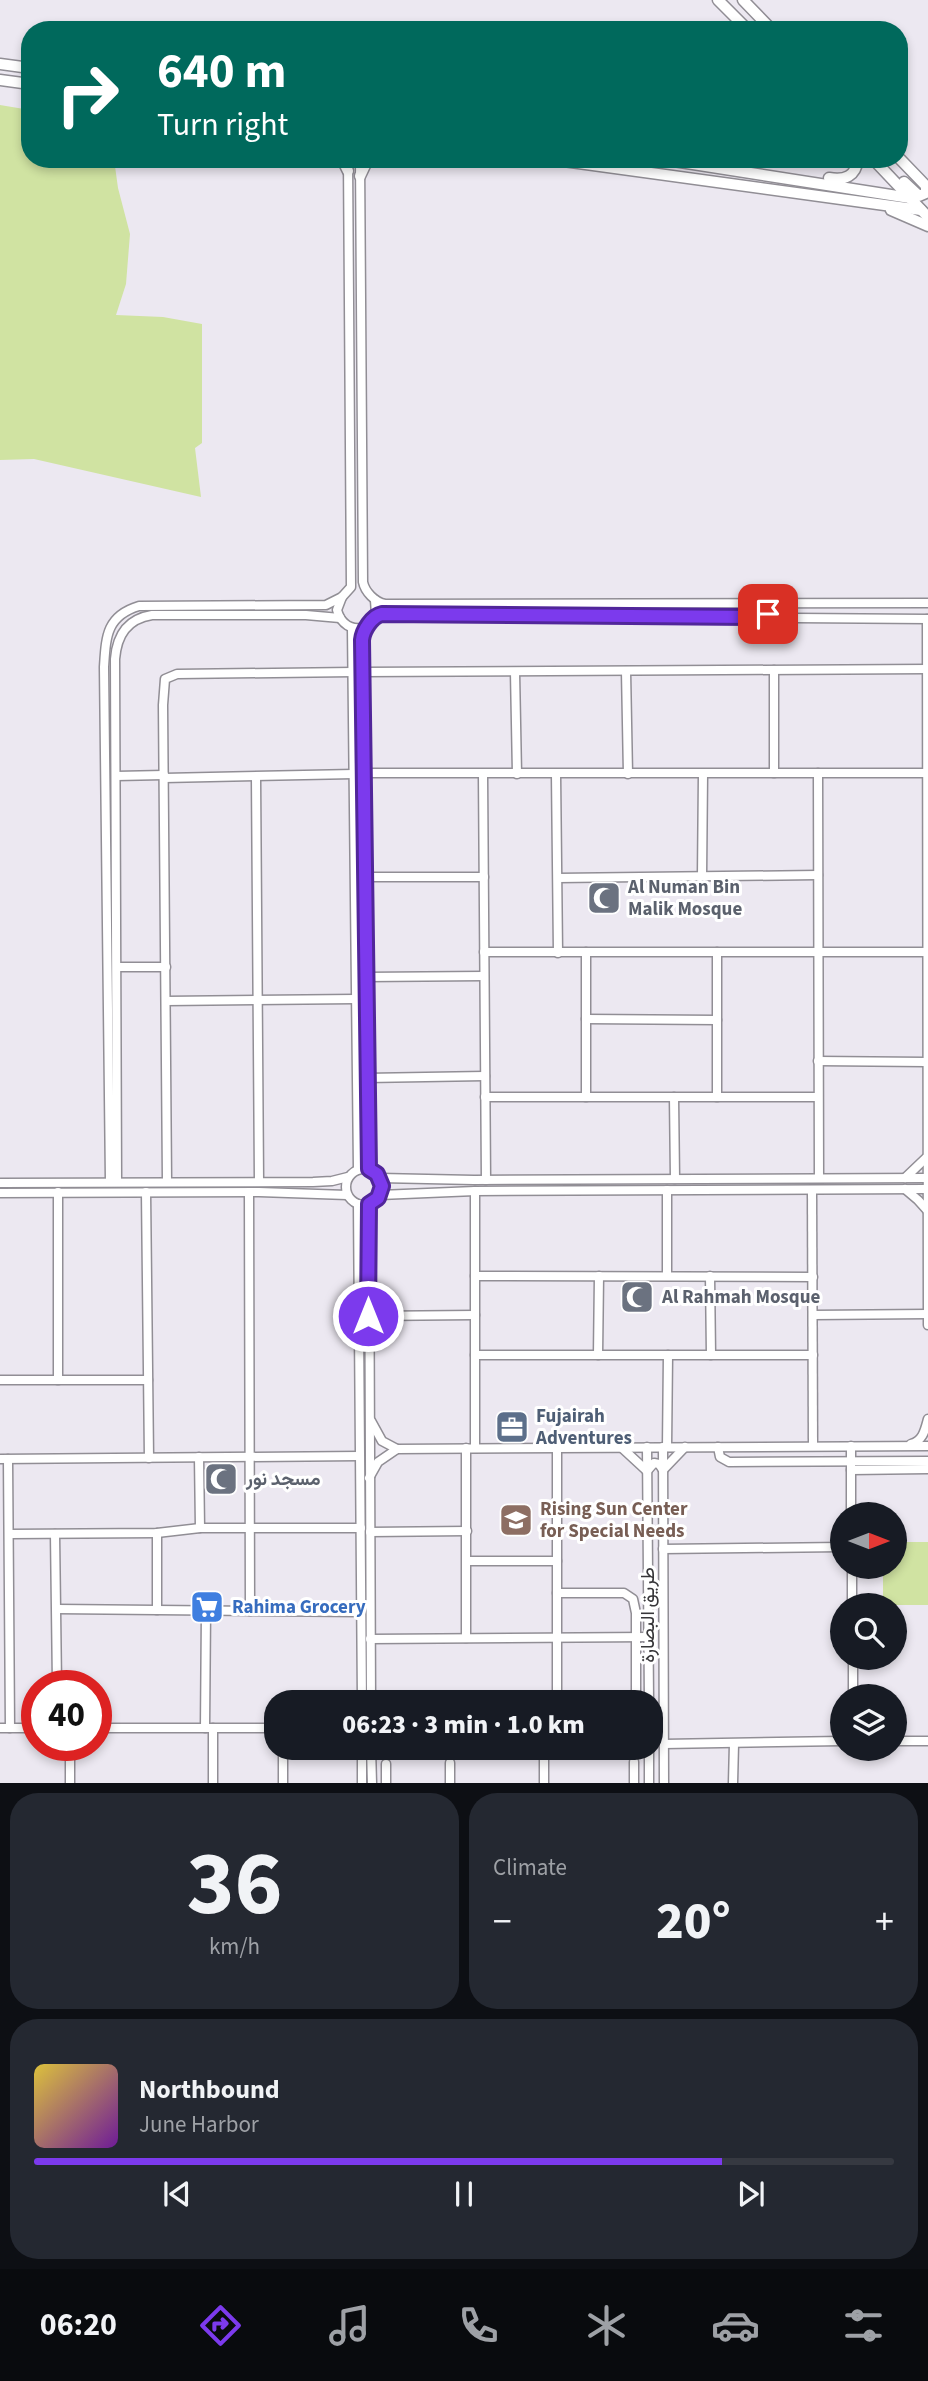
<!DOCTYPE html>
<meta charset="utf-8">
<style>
:root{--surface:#171b24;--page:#242831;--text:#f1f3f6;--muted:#9ea1a6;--line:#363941;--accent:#7c3aed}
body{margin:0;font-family:"Source Sans 3",Vazirmatn,sans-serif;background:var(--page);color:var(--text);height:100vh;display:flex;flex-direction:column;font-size:26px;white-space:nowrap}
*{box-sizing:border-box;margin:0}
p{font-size:23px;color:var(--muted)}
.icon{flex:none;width:38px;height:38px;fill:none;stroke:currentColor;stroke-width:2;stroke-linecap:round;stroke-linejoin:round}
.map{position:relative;height:1783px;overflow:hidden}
.drawer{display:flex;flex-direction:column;gap:10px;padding:10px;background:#0d0f14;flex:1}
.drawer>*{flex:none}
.hud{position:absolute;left:21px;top:21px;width:887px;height:147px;border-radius:28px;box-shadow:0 4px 10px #0003;background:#00695c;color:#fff;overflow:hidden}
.needle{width:46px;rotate:90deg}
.buttons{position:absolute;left:830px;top:1502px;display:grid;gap:14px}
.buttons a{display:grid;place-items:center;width:77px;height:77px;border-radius:50%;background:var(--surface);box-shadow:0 4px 10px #0003;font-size:35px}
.speed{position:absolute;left:21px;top:1670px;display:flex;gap:14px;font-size:35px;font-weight:700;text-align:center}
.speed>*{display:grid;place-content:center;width:91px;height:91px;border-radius:50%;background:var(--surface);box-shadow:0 4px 10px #0003;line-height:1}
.speed .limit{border:10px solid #d22;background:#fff;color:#111}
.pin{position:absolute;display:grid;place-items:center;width:60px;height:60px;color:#fff;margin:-30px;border-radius:14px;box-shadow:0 4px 10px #0006}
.me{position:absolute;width:77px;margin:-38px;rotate:0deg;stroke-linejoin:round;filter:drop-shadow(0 0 5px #0008)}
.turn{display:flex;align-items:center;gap:24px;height:147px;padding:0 21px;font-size:32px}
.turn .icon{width:91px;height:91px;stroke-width:2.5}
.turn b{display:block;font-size:49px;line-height:60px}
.big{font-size:52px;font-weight:800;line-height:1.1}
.drawer .tile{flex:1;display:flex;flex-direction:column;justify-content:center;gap:10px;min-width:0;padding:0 24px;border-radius:28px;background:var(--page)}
.drawer .dial{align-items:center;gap:0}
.dial b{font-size:91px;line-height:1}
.song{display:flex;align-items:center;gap:21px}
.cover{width:84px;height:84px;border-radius:10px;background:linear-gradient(135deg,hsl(50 70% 55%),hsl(280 70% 35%))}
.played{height:7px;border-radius:4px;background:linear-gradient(90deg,var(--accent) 80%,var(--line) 80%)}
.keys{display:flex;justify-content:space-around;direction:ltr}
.heat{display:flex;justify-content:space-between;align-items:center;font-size:38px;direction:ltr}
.drawer .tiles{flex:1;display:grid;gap:10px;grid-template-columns:1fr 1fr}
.tile:last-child{grid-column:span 2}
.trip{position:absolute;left:264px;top:1690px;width:399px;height:70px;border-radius:28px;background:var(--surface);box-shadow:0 4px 10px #0003;font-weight:800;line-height:70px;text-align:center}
.dock{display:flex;height:112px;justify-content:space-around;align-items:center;background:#090b0e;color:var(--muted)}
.dock .icon{width:49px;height:49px}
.dock .current{color:var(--accent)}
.dock b{font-size:32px;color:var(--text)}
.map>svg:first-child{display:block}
.green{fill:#d0e3a2}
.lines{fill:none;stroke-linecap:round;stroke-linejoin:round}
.minor-casing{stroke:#918e95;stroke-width:11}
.major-casing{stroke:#918e95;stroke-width:13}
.minor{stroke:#fff;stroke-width:8}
.major{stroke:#fff;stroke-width:10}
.route-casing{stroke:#51269a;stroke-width:18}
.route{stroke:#7c3aed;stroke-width:12}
.labels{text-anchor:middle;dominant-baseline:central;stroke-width:6;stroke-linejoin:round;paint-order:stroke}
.worship-label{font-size:19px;font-weight:bold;fill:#5b616d;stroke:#fff;text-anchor:start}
.service-label{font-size:19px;font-weight:bold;fill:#4e5e75;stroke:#fff;text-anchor:start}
.education-label{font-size:19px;font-weight:bold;fill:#785e54;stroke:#fff;text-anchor:start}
.shop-label{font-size:19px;font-weight:bold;fill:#366cbe;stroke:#fff;text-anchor:start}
.street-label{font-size:19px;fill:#373639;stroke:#fff}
</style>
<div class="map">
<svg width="928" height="1783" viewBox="0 0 928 1783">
<rect width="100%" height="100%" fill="#ece8f1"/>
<!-- green -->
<g class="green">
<path d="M0,105L30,110V159H114L118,188L130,234L126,284L116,315L163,317L202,324V443L195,448L201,497L34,459L0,460Z"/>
<path d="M894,1542H928V1605H883V1566H894Z"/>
</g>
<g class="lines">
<defs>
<g id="minor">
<path d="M360,159L363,582C365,592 375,602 385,604L928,603"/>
<path d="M342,597L337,610C341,624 351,631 366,627"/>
<path d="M376,615L928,619"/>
<path d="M927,619L928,1325"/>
<path d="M352,628L358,1169"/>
<path d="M774,670V773"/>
<path d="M626,671L628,774"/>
<path d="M362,672L928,669"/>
<path d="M515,672L517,774"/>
<path d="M363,773H928"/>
<path d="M818,773L819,1178"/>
<path d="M483,774L486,1180"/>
<path d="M556,774L558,953"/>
<path d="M116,776L164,775"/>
<path d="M256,777L259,1181"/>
<path d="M164,778L354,774"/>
<path d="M702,876L703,774"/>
<path d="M364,877H484"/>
<path d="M558,878L818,875"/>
<path d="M484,952H926"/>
<path d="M586,952V1097"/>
<path d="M118,967H166"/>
<path d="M365,977L484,976"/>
<path d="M166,1001L356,999"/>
<path d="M586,1019L717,1020"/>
<path d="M818,1061L926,1062"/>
<path d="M366,1078L485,1076"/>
<path d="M485,1097H818"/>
<path d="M674,1097L675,1179"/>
<path d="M717,1097V952"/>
<circle cx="364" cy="1187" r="18"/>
<path d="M369,1169L362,640L366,627L376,615L375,600"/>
<path d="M380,1178L474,1180L926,1178"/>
<path d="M905,1178L926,1158"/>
<path d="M110,1181L104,667C106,637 106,616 139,606L326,605L342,597L351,587L348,159"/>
<path d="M117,1181L115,659C117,635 127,619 152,615H306L340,618"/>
<path d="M167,1181L163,705L165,679L177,674L354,672"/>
<path d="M0,1183L313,1182L332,1181L348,1177"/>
<path d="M905,1189L918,1200L927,1210"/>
<path d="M667,1190V1276"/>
<path d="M812,1190L813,1446"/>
<path d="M475,1191V1448"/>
<path d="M58,1192V1380"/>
<path d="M146,1192L149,1458"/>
<path d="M249,1192L250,1611"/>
<path d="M0,1193L259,1192L347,1195"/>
<path d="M380,1195L475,1191L926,1189"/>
<path d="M358,1204L362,1703"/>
<path d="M369,1204L371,1703"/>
<path d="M475,1276L813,1277"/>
<path d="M710,1276L711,1355"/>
<path d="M813,1315L928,1314"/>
<path d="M368,1316L475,1315"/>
<path d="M475,1355H813"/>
<path d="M598,1355L599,1276"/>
<path d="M0,1380H148"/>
<path d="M371,1421L382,1441L397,1449"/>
<path d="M911,1444C923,1441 925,1430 928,1419"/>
<path d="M851,1446V1514"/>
<path d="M621,1447L647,1471L654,1463L659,1464L663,1470L685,1447"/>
<path d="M647,1447L649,1703"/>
<path d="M663,1447L664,1783"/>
<path d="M667,1447L668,1355"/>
<path d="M718,1447L720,1457L729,1462L928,1461"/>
<path d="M557,1448V1703"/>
<path d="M199,1457L200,1528"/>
<path d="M0,1459L360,1456"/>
<path d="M8,1459L10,1728"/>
<path d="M851,1470L928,1469"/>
<path d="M369,1478L378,1462L397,1449L928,1446"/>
<path d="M370,1532L467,1531"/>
<path d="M157,1533V1610"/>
<path d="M10,1534L157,1533L200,1528H361"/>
<path d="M55,1534L57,1685"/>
<path d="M663,1549L842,1547"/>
<path d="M467,1561H557"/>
<path d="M852,1566V1605"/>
<path d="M557,1593H624L633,1599L636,1613V1703"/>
<path d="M57,1609L361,1612"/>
<path d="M466,1638V1448"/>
<path d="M370,1639L649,1637"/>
<path d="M853,1657V1696"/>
<path d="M0,1728H37"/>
<path d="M96,1728H276"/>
<path d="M205,1728L206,1611"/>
<path d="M213,1728V1783"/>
<path d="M894,1741H928"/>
<path d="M664,1744L842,1741"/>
<path d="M70,1745V1783"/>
<path d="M362,1748V1783"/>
<path d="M371,1748L372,1783"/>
<path d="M649,1748V1783"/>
<path d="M544,1760V1783"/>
<path d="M634,1762V1783"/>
<path d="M283,1783V1748"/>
<path d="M386,1783V1764"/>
<path d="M450,1783V1763"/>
<path d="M733,1783L734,1744"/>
</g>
<g id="major">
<path d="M718,0L748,30"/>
<path d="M743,0L772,30"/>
<path d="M0,64L30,68"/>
<path d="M0,80L30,84"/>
<path d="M342,159L348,171"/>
<path d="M549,159L921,210"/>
<path d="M661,159L910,198"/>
<path d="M873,159L928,217"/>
<path d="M900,159L928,188"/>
<path d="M360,176L368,159"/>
<path d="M829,178C845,181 856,176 858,159"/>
<path d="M904,182L919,196L926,193V186"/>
<path d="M891,210L928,226"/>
</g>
</defs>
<!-- minor casing -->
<use href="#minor" class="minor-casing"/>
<!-- major casing -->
<use href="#major" class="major-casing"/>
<!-- minor -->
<use href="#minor" class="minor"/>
<!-- major -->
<use href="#major" class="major"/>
</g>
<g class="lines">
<defs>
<path id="route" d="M368,1316L369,1204L378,1198L382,1186L377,1174L369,1169L362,640C363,630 372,616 382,614L752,617L768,614"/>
</defs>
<!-- route casing -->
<use href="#route" class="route-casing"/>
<!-- route -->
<use href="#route" class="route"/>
</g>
<!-- icons -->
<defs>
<symbol id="mosque-square" viewBox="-11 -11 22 22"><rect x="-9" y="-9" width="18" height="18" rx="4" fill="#6b7280" stroke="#fff"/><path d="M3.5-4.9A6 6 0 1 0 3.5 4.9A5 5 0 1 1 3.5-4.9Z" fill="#fff"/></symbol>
<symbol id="office-square" viewBox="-11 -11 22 22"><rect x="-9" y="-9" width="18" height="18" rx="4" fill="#5c6f8a" stroke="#fff"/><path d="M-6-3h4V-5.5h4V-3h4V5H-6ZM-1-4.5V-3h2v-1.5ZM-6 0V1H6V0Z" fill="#fff"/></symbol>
<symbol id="school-square" viewBox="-11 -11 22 22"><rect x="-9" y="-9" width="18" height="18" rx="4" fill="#8d6e63" stroke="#fff"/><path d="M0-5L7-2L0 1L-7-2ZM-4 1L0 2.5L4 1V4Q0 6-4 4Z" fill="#fff"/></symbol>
<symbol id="supermarket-square" viewBox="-11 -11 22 22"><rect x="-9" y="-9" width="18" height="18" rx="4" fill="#3f7fe0" stroke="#fff"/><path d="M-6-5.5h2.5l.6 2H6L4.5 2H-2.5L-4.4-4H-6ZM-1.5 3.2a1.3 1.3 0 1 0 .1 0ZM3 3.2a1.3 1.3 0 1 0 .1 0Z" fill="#fff"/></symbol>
</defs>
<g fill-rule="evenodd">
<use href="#mosque-square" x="585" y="879" width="38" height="38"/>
<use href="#mosque-square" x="618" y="1278" width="38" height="38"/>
<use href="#office-square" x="493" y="1408" width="38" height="38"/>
<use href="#mosque-square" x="202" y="1460" width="38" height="38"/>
<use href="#school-square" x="497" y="1501" width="38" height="38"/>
<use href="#supermarket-square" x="188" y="1588" width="38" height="38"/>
</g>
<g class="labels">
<!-- worship labels -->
<g class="worship-label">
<text x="628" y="887">Al Numan Bin<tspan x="628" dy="22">Malik Mosque</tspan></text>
<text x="662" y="1297">Al Rahmah Mosque</text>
<text x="246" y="1479">مسجد نور</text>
</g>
<!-- service labels -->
<g class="service-label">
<text x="536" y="1416">Fujairah<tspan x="536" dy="22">Adventures</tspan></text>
</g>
<!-- education labels -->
<g class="education-label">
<text x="540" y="1509">Rising Sun Center<tspan x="540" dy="22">for Special Needs</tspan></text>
</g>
<!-- shop labels -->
<g class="shop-label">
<text x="232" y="1607">Rahima Grocery</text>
</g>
<!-- street labels -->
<g class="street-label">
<text transform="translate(648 1615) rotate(-90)">طريق البصارة</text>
</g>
</g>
</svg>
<div class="buttons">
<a><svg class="needle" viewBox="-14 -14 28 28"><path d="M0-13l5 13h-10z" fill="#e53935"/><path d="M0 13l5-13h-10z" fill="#9ea1a6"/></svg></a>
<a><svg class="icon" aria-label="search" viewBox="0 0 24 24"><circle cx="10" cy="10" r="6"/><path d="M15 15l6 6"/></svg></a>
<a><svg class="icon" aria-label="layers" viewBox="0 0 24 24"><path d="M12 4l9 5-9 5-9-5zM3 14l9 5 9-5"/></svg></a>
</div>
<div class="speed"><div class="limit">40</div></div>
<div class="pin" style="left:768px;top:614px;background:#d93025"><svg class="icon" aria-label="arrive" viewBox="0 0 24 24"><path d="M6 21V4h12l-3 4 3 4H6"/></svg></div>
<svg class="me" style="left:368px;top:1316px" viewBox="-20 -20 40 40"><circle r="17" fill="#7c3aed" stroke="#fff" stroke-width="3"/><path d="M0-11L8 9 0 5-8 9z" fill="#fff"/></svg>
<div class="trip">06:23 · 3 min · 1.0 km</div>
<div class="hud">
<div class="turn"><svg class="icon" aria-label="right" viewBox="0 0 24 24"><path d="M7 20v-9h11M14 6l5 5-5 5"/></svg><div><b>640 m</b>Turn right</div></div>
</div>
</div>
<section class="drawer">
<div class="tiles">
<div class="tile dial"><b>36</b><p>km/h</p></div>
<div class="tile"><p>Climate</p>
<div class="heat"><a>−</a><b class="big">20°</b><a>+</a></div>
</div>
<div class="tile">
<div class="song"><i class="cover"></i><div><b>Northbound</b><p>June Harbor</p></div></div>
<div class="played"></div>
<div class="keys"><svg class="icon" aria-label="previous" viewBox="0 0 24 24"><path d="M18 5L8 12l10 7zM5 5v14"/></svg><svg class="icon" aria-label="pause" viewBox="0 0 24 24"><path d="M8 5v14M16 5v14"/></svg><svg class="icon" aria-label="next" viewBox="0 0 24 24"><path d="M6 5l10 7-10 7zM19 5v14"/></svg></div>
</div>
</div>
</section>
<nav class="dock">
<b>06:20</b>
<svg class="icon current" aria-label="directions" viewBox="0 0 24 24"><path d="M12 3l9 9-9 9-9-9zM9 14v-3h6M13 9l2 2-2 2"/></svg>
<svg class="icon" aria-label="music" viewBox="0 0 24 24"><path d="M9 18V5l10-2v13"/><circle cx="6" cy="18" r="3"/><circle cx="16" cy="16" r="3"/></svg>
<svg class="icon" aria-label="phone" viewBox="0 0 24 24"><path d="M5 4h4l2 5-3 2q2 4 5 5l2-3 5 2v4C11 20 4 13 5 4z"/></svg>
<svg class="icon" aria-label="climate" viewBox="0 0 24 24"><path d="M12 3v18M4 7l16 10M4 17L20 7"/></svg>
<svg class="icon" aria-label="car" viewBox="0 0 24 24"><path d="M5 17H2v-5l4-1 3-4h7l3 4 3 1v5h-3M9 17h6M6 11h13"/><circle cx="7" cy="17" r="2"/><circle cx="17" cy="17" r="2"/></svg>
<svg class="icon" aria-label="filters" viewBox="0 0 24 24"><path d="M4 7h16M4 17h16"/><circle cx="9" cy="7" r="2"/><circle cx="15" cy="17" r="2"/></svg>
</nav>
